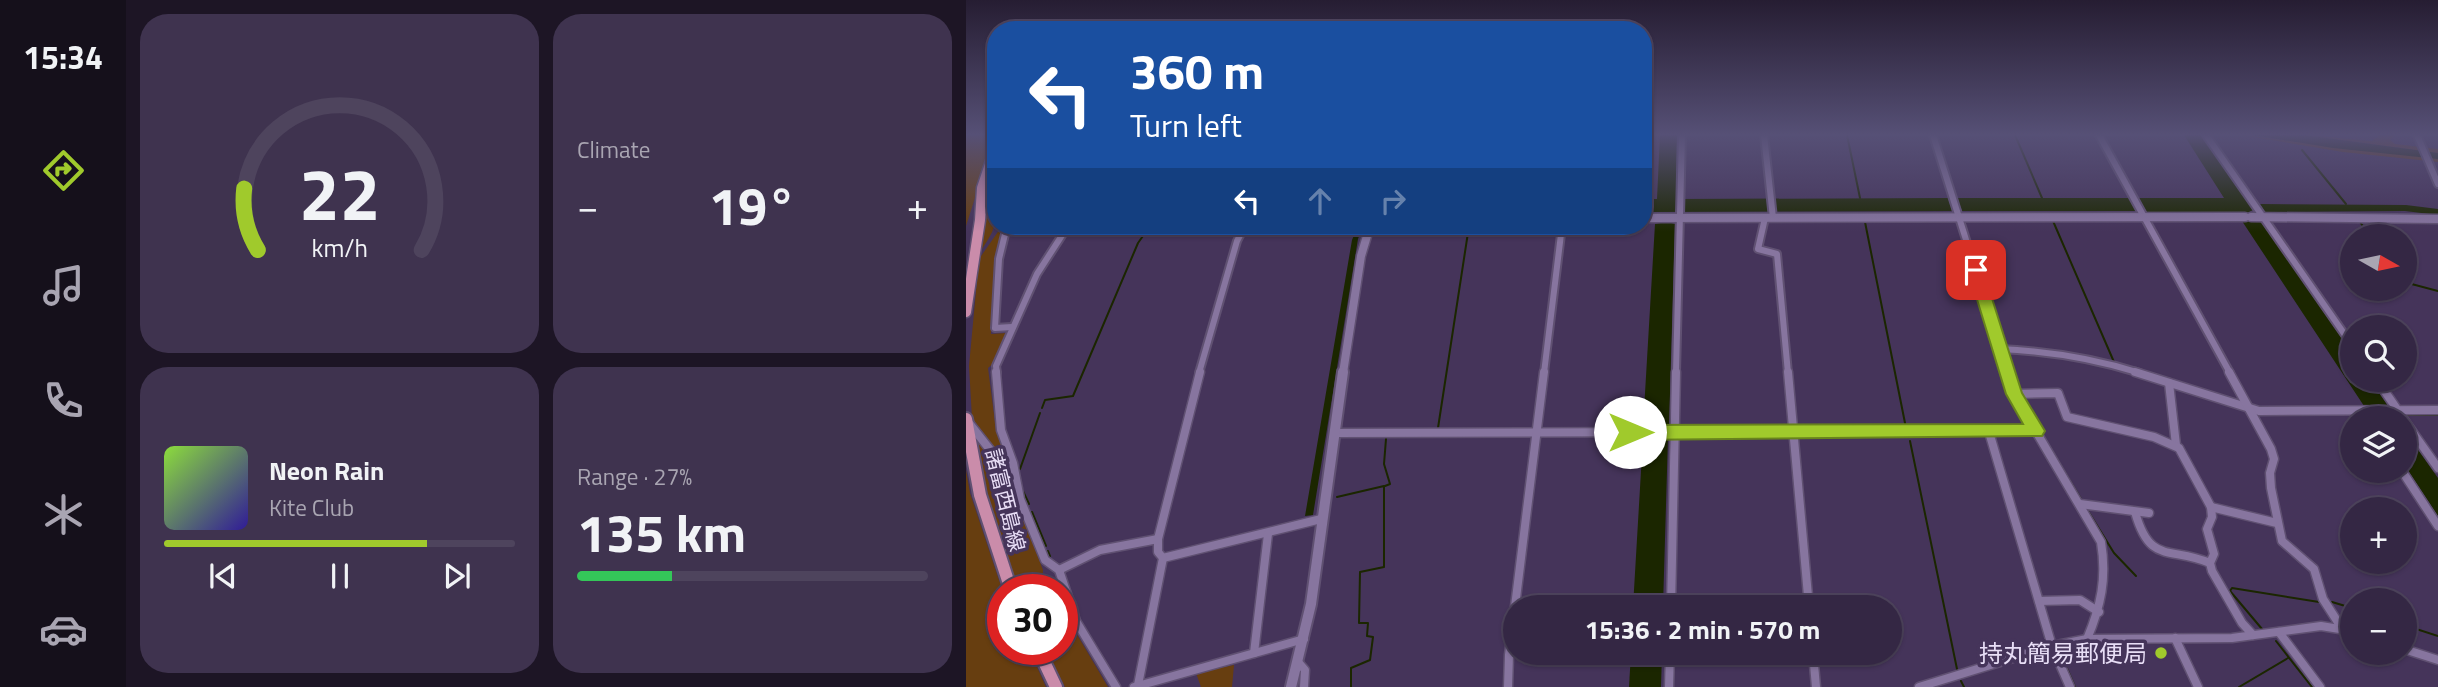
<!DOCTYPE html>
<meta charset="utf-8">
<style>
:root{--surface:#342744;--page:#3f334f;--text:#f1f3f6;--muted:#a9a5b2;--line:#4e445d;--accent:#a0ca2c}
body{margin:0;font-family:"Titillium Web","Noto Sans JP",sans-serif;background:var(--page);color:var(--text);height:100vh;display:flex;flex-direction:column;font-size:26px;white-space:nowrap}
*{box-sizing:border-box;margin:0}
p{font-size:23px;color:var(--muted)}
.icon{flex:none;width:38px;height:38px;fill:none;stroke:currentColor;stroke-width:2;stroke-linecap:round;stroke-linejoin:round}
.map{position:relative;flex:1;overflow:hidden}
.panel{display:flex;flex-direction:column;gap:14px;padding:14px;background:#1d1525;width:840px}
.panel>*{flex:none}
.hud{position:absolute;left:21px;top:21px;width:665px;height:214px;border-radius:28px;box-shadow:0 2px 5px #0004,0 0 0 2px var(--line);background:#1a4fa0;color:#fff;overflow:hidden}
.needle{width:46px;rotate:99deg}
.buttons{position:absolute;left:1374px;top:224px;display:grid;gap:14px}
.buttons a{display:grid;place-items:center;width:77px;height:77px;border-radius:50%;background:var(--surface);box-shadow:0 2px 5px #0004,0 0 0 2px var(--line);font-size:35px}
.speed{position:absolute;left:21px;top:574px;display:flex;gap:14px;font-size:35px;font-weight:700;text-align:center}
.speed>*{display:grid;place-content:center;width:91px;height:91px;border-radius:50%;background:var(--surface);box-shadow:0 2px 5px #0004,0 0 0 2px var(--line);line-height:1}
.speed .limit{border:10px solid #d22;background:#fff;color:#111}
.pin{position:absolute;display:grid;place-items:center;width:60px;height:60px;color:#fff;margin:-30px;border-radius:14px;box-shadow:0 4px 10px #0006}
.me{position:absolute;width:77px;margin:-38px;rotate:90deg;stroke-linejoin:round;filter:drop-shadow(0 0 5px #0008)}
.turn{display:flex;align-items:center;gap:24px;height:147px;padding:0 28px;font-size:32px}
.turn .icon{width:91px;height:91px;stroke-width:2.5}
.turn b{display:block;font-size:49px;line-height:60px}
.lanes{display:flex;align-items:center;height:66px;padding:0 28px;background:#0003;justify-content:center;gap:35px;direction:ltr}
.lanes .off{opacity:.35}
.big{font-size:52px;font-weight:700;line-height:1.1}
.panel .widget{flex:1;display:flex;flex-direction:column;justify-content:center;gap:10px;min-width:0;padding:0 24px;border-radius:28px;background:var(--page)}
.panel .dial{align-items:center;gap:0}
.dial svg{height:182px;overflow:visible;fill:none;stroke:var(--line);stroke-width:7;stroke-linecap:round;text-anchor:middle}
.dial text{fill:var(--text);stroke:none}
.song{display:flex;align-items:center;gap:21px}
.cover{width:84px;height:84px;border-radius:10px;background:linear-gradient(135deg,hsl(90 70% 55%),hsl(250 70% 35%))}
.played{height:7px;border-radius:4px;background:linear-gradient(90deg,var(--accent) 75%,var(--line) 75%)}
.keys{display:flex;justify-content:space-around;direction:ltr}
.heat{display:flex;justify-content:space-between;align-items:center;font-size:38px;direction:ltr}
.charge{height:10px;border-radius:5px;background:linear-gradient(90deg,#34c759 27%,var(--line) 0)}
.panel .tiles{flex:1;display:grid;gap:14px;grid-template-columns:repeat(2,1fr)}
.trip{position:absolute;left:537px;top:595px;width:399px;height:70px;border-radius:35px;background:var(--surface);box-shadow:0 2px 5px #0004,0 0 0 2px var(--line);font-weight:700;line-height:70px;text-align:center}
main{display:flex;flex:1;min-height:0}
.menu{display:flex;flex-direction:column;width:126px;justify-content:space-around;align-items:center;background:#15101b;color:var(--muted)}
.menu .icon{width:49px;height:49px}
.menu .current{color:var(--accent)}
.menu b{font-size:32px;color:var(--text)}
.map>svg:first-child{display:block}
.green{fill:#673e10}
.water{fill:#1b2600}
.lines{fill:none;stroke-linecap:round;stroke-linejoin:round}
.stream{stroke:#1b2600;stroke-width:2}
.minor-far1-casing{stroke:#605172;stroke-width:10}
.minor-casing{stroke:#605172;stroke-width:11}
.tertiary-far1-casing{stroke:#605172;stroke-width:11}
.tertiary-casing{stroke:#605172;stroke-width:14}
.primary-far1-casing{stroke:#605172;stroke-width:13}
.primary-casing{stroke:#605172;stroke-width:16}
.minor-far1{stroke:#87759f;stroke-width:6}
.minor{stroke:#87759f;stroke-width:8}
.tertiary-far1{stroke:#87759f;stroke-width:8}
.tertiary{stroke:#87759f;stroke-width:10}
.primary-far1{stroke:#ca8caa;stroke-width:10}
.primary{stroke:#ca8caa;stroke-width:12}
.route{fill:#a0ca2c;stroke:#68831d;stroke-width:2}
.poi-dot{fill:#a0ca2c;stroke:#45345a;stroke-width:2.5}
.labels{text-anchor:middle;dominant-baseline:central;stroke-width:7;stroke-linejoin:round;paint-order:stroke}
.street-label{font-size:21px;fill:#e8def6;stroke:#45345a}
.near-poi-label{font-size:24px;fill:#e8def6;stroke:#45345a;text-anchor:end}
</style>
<main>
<nav class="menu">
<b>15:34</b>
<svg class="icon current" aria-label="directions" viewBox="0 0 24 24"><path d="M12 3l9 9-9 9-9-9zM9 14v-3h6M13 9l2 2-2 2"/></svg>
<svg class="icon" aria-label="music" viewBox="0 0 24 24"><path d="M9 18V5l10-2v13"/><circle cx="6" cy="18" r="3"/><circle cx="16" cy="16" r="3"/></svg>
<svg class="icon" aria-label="phone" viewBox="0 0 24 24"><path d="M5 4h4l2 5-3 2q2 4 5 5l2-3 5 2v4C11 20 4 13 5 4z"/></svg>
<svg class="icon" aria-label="climate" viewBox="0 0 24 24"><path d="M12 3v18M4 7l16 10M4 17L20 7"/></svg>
<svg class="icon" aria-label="car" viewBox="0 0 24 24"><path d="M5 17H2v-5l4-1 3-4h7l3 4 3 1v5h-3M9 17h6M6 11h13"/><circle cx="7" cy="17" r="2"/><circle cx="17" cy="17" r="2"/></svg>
</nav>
<section class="panel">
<div class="tiles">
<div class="widget dial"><svg viewBox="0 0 100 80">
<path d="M14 69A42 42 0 1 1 86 69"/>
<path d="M14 69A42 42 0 0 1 8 42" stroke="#a0ca2c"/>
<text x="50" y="56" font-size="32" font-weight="700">22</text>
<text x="50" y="72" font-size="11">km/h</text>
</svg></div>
<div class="widget"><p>Climate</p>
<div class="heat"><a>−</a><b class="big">19°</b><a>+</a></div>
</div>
<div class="widget">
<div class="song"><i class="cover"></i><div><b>Neon Rain</b><p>Kite Club</p></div></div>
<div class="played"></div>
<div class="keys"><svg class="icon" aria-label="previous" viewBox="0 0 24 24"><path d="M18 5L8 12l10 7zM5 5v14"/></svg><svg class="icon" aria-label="pause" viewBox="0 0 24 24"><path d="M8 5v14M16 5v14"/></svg><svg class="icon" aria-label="next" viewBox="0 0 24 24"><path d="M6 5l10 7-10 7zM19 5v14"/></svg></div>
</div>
<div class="widget"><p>Range · 27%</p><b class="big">135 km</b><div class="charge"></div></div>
</div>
</section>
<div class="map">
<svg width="1472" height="687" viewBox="0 0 1472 687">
<rect width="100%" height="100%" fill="#45345a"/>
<!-- green -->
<g class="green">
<path d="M0,135H29L0,226Z"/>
<path d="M1275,135L1462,157L1472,159V162L1377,152Z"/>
<path d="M1338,135L1406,141L1414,135H1429L1424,140L1429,144L1472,149V153Z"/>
<path d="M22,180C34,216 34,225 11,256L19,218Z"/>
<path d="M36,226H38L30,251L25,334L41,333L32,359L22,368L30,430L43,467L6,418L3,366L13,259Z"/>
<path d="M8,434L42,479L77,570L76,590H53L49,580L22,495Z"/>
<path d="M0,470L4,493L37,592V649H63L80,687H0Z"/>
<path d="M96,605L100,616L142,687H99L87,663L91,649H96Z"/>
<path d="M268,665L266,687H235L230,673Z"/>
</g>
<!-- water -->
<g class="water">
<path d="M694,135H711L710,199L982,198L984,204H993L991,198H1163L1166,203H1174L1172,198H1258L1218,135H1236L1287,210L1281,213L1180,212L1177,207H1169L1171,211H996L994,206H985L986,211L677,212V199H691Z"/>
<path d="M1287,135H1338L1472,153V159L1367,148Z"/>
<path d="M1294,204L1440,205L1472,209V215L1439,211L1299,212Z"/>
<path d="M1276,221H1295L1386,353V380H1404L1422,406H1398Z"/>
<path d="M701,222L709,224L703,427H692V436L702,437L697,607H667L677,437H688V427H677L689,224Z"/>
<path d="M392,226H397L392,239L347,515L339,516L386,240Z"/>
<path d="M1438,430L1472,478V516L1439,466Z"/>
<path d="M665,653H696L695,687H663Z"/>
</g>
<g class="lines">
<!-- stream -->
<g class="stream">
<path d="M881,135L894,198"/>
<path d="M1049,135L1076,198"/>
<path d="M1336,150L1380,204"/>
<path d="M1087,221L1148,362"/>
<path d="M1393,221L1405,236"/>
<path d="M899,222L940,428"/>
<path d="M1438,282L1472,291"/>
<path d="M76,408L79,400L107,396L172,243L184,226"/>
<path d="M1442,415H1472"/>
<path d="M472,428L503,226"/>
<path d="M944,441L991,669"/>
<path d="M1083,446L1115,499"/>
<path d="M54,469L74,413"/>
<path d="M419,486L424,484L418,464L420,439"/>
<path d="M56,489L63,504"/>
<path d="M371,497L418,486V567L394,572L393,623H402L401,636L407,637L404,660L385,668V687"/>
<path d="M1122,511L1148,553L1170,576"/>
<path d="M66,512L80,546"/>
<path d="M82,551L84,556"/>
<path d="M1366,602L1386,608"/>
<path d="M1438,625L1472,636"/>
<path d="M1296,629L1264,591L1266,588L1353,602"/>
<path d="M1310,641L1346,687"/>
<path d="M1095,655L1109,687"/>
<path d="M995,681L998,687"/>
<path d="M1273,687L1322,658"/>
</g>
<defs>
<g id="minor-far1">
<path d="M798,135L807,218"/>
<path d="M967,135L1042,373"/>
<path d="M1133,135L1264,373"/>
<path d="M1240,135L1386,345"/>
<path d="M1451,135L1472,184"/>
<path d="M20,174L25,178L30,194"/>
<path d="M799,218L792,249L811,254L822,373"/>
<path d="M41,226L33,259L29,328L46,327"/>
<path d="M1034,349C1080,351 1130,359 1174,373"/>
<path d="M31,373L30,366L71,274L102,226"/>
<path d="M233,373L271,241L279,226"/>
<path d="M578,373L596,226"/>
<path d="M710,373L716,135"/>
</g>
<g id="minor">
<path d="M30,372L35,430L47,463L54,499L79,560L93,570L110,621L150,687"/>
<path d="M822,372L843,607"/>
<path d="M1041,372L1048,394L1135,542C1141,578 1135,606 1121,639"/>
<path d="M1169,372L1293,411L1472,410"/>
<path d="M1263,372L1305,449L1308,459L1304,473L1305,488L1316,541L1348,569L1357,599L1375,627"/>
<path d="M1411,380L1433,412"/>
<path d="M1203,383L1210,445"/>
<path d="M1048,394L1092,393L1101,417L1188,437L1213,448L1245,507L1246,517L1241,529L1248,554L1244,563L1246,571L1276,623L1287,635"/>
<path d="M1438,420L1472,468"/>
<path d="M3,423L40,470L48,474"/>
<path d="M1023,432L1086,646L1104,687"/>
<path d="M368,433L1070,431"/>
<path d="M1436,471L1472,526"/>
<path d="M1114,504L1183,513"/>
<path d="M1245,507L1311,523"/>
<path d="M1169,512C1184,565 1203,546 1244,563"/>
<path d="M197,558L355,519"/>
<path d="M93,570L134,550L192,539"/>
<path d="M1073,601L1114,600L1133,612"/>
<path d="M705,607L710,372"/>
<path d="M1313,632L1354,687"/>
<path d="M1209,638L1232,687"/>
<path d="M1438,649L1472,660"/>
<path d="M288,653L302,534"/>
<path d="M847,653L850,687"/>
<path d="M333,663L339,670L338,687"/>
<path d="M172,685L197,558L192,552V539L234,372"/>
<path d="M168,687L338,639"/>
<path d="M542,687L543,655L578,372"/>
<path d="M703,687L704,653"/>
<path d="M953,687L1086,646L1121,639L1266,638L1355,626L1386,631"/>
</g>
<g id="tertiary-far1">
<path d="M1285,217L1472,219"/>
<path d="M677,218L1279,217"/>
<path d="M377,373L395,256L404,226"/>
</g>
<path id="tertiary" d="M325,687L345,604L377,372"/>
<path id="primary-far1" d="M0,312L14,220L16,188L30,146"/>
<g id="primary">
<path d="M0,419L14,495L45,590"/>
<path d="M72,649L90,687"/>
</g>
</defs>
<!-- minor-far1 casing -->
<use href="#minor-far1" class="minor-far1-casing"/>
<!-- minor casing -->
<use href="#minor" class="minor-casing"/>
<!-- tertiary-far1 casing -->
<use href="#tertiary-far1" class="tertiary-far1-casing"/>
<!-- tertiary casing -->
<use href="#tertiary" class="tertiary-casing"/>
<!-- primary-far1 casing -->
<use href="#primary-far1" class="primary-far1-casing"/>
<!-- primary casing -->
<use href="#primary" class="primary-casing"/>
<!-- minor-far1 -->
<use href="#minor-far1" class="minor-far1"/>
<!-- minor -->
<use href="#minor" class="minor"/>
<!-- tertiary-far1 -->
<use href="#tertiary-far1" class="tertiary-far1"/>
<!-- tertiary -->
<use href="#tertiary" class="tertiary"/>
<!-- primary-far1 -->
<use href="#primary-far1" class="primary-far1"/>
<!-- primary -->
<use href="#primary" class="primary"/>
</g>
<!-- sky -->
<linearGradient id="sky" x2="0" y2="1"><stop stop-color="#261d32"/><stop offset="0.58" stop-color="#565076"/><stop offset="1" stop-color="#565076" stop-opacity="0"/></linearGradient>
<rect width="1472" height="232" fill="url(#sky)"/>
<!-- route -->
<path class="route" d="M1010,265L1017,270L1056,393L1079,431L1076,436L664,440L658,438L655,432L658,427L664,425L1057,424L1040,394L1002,270Z"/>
<!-- markers -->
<circle class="poi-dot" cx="1195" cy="653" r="7"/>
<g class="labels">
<!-- street labels -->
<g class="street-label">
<text transform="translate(40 500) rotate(76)">諸富西島線</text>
</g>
<!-- near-poi labels -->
<g class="near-poi-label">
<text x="1181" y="653">持丸簡易郵便局</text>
</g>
</g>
</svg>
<div class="buttons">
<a><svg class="needle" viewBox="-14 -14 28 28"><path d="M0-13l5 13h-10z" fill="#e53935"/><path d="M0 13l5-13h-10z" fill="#a9a5b2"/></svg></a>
<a><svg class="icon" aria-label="search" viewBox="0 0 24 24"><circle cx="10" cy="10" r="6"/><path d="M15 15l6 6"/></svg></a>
<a><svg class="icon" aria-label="layers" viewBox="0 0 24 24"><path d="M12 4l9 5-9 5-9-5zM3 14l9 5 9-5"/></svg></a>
<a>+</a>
<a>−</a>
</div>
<div class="speed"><div class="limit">30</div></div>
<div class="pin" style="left:1010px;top:270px;background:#d93025"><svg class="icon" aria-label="arrive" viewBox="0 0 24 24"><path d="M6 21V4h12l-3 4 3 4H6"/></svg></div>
<svg class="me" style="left:664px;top:432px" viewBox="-20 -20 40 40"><circle r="19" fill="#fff"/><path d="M0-13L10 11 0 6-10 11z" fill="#a0ca2c"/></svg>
<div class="trip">15:36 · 2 min · 570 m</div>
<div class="hud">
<div class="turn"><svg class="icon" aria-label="left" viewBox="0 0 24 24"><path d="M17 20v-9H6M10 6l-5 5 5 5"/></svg><div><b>360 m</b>Turn left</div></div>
<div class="lanes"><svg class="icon" aria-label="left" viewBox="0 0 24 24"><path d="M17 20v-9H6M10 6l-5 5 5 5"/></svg><svg class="icon off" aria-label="ahead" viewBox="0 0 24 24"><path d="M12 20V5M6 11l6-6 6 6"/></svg><svg class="icon off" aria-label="right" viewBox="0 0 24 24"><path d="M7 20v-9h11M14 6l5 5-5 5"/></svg></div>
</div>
</div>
</main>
